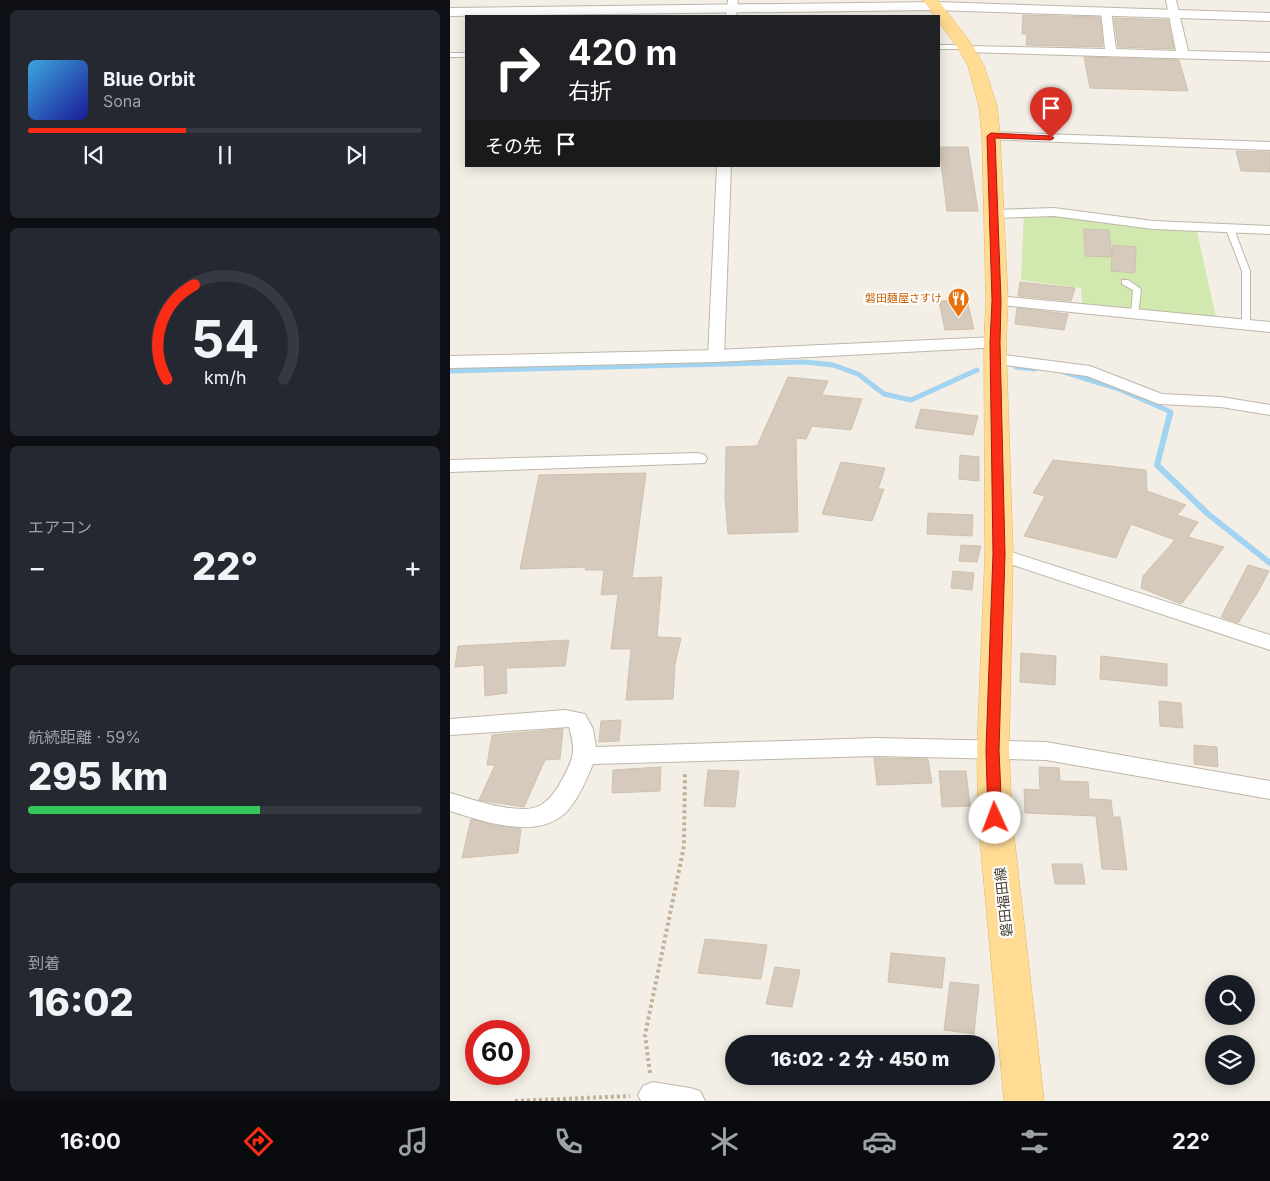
<!DOCTYPE html>
<html lang="ja">
<meta charset="utf-8">
<style>
:root{--surface:#171b24;--page:#242831;--text:#f1f3f6;--muted:#9ea1a6;--line:#363941;--accent:#fb2c15}
body{margin:0;font-family:Inter,"Noto Sans JP",sans-serif;background:var(--page);color:var(--text);height:100vh;display:flex;flex-direction:column;font-size:19px;white-space:nowrap}
*{box-sizing:border-box;margin:0}
p{font-size:16px;color:var(--muted)}
.icon{flex:none;width:28px;height:28px;fill:none;stroke:currentColor;stroke-width:2;stroke-linecap:round;stroke-linejoin:round}
.map{position:relative;flex:1;overflow:hidden}
.details{display:flex;flex-direction:column;gap:10px;padding:10px;background:#0d0f14;width:450px}
.details>*{flex:none}
.banner{position:absolute;left:15px;top:15px;width:475px;height:152px;border-radius:0px;box-shadow:0 2px 12px #0003;background:#202124;color:#fff;overflow:hidden}
.controls{position:absolute;left:755px;top:975px;display:grid;gap:10px}
.controls a{display:grid;place-items:center;width:50px;height:50px;border-radius:50%;background:var(--surface);box-shadow:0 2px 12px #0003;font-size:25px}
.speed{position:absolute;left:15px;top:1020px;display:flex;gap:10px;font-size:25px;font-weight:700;text-align:center}
.speed>*{display:grid;place-content:center;width:65px;height:65px;border-radius:50%;background:var(--surface);box-shadow:0 2px 12px #0003;line-height:1}
.speed .limit{border:8px solid #d22;background:#fff;color:#111}
.pin{position:absolute;display:grid;place-items:center;width:42px;height:42px;color:#fff;margin:-51px -21px;border-radius:50% 50% 50% 0;rotate:-45deg;box-shadow:0 0 5px #0007}
.pin .icon{rotate:45deg}
.me{position:absolute;width:55px;margin:-28px;rotate:358deg;stroke-linejoin:round;filter:drop-shadow(0 0 4px #0008)}
.turn{display:flex;align-items:center;gap:18px;height:105px;padding:0 20px;font-size:22px}
.turn .icon{width:65px;height:65px;stroke-width:2.5}
.turn b{display:block;font-size:35px;line-height:42px}
.then{display:flex;align-items:center;height:48px;padding:0 20px;background:#0003;gap:10px;font-size:19px}
.big{font-size:38px;font-weight:800;line-height:1.1}
.details .tile{flex:1;display:flex;flex-direction:column;justify-content:center;gap:8px;min-width:0;padding:0 18px;border-radius:8px;background:var(--page)}
.details .dial{align-items:center;gap:0}
.dial svg{height:130px;overflow:visible;fill:none;stroke:var(--line);stroke-width:7;stroke-linecap:round;text-anchor:middle}
.dial text{fill:var(--text);stroke:none}
.song{display:flex;align-items:center;gap:15px}
.cover{width:60px;height:60px;border-radius:8px;background:linear-gradient(135deg,hsl(200 70% 55%),hsl(240 70% 35%))}
.played{height:5px;border-radius:2px;background:linear-gradient(90deg,var(--accent) 40%,var(--line) 40%)}
.keys{display:flex;justify-content:space-around;direction:ltr}
.heat{display:flex;justify-content:space-between;align-items:center;font-size:28px;direction:ltr}
.charge{height:8px;border-radius:4px;background:linear-gradient(90deg,#34c759 59%,var(--line) 0)}
.trip{position:absolute;left:275px;top:1035px;width:270px;height:50px;border-radius:25px;background:var(--surface);box-shadow:0 2px 12px #0003;font-weight:800;line-height:50px;text-align:center}
.menu{display:flex;height:80px;justify-content:space-around;align-items:center;background:#090b0e;color:var(--muted)}
.menu .icon{width:35px;height:35px}
.menu .on{color:var(--accent)}
.menu b{font-size:22px;color:var(--text)}
main{display:flex;flex:1;min-height:0}
.map>svg:first-child{display:block}
.green{fill:#d1e8ae}
.lines{fill:none;stroke-linecap:round;stroke-linejoin:round}
.stream-far1{stroke:#a2d4f1;stroke-width:5}
.stream{stroke:#a2d4f1;stroke-width:6}
.building{fill:#d5cabb;stroke:#d0c1af}
.service-casing{stroke:#bfb6a9;stroke-width:2}
.minor-casing{stroke:#bfb6a9;stroke-width:2}
.tertiary-casing{stroke:#bfb6a9;stroke-width:2}
.primary-casing{stroke:#e4b763;stroke-width:1}
.path{stroke:#c1b19a;stroke-width:4;stroke-dasharray:3 3;stroke-linecap:butt}
.service{fill:#fff;fill-rule:evenodd}
.minor{fill:#fff;fill-rule:evenodd}
.tertiary{fill:#fff;fill-rule:evenodd}
.primary{fill:#ffdb93;fill-rule:evenodd}
.route{fill:#fb2c15;stroke:#a31d0e}
.labels{text-anchor:middle;dominant-baseline:central;stroke-width:4;stroke-linejoin:round;paint-order:stroke}
.far-food-label{font-size:11px;fill:#c56008;stroke:#fff;text-anchor:end}
.street-label{font-size:14px;fill:#463f35;stroke:#fff}
</style>
<main>
<section class="details">
<div class="tile">
<div class="song"><i class="cover"></i><div><b>Blue Orbit</b><p>Sona</p></div></div>
<div class="played"></div>
<div class="keys"><svg class="icon" aria-label="previous" viewBox="0 0 24 24"><path d="M18 5L8 12l10 7zM5 5v14"/></svg><svg class="icon" aria-label="pause" viewBox="0 0 24 24"><path d="M8 5v14M16 5v14"/></svg><svg class="icon" aria-label="next" viewBox="0 0 24 24"><path d="M6 5l10 7-10 7zM19 5v14"/></svg></div>
</div>
<div class="tile dial"><svg viewBox="0 0 100 80">
<path d="M14 69A42 42 0 1 1 86 69"/>
<path d="M14 69A42 42 0 0 1 31 11" stroke="#fb2c15"/>
<text x="50" y="56" font-size="32" font-weight="700">54</text>
<text x="50" y="72" font-size="11">km/h</text>
</svg></div>
<div class="tile"><p>エアコン</p>
<div class="heat"><a>−</a><b class="big">22°</b><a>+</a></div>
</div>
<div class="tile"><p>航続距離 · 59%</p><b class="big">295 km</b><div class="charge"></div></div>
<div class="tile"><p>到着</p><b class="big">16:02</b></div>
</section>
<div class="map">
<svg width="820" height="1101" viewBox="0 0 820 1101">
<rect width="100%" height="100%" fill="#f3efe6"/>
<!-- green -->
<path class="green" d="M574,213L746,227L767,322L632,305L631,288L571,280Z"/>
<g class="lines">
<!-- stream-far1 -->
<g class="stream-far1">
<path d="M566,367L585,369"/>
<path d="M0,371L355,362L383,365L408,374L434,394L461,400L527,370"/>
<path d="M614,372L669,389L721,412L720,416"/>
</g>
<!-- stream -->
<path class="stream" d="M720,414L707,465L758,514L820,563"/>
</g>
<!-- building -->
<g class="building">
<path d="M573,15L650,17L653,47L576,45L577,34H572Z"/>
<path d="M664,18L718,20L724,49L668,47Z"/>
<path d="M634,57L729,60L738,91L640,88Z"/>
<path d="M489,147H518L528,211H497Z"/>
<path d="M786,151L820,152V172L791,171Z"/>
<path d="M634,229L659,230L662,257L663,245L686,247L685,273L661,271L662,257L635,256Z"/>
<path d="M570,282L625,288L621,301L568,296Z"/>
<path d="M517,300L524,329L495,330L489,301Z"/>
<path d="M567,308L618,314L614,330L565,324Z"/>
<path d="M338,377L378,381L372,395L412,399L401,430L362,426L356,439L346,438L348,532L278,534L275,498L276,447L307,446Z"/>
<path d="M471,409L528,416L523,435L465,428Z"/>
<path d="M510,455L529,457V481L509,479Z"/>
<path d="M603,460L696,470L697,491L736,505L727,515L748,522L738,537L774,547L733,602L731,604L691,588L693,576L725,540L681,524L666,558L574,536L595,496L583,493Z"/>
<path d="M391,462L435,468L428,489H434L422,521L372,514Z"/>
<path d="M196,473L182,578L212,577L207,637L231,638L225,664L223,699L176,700L181,649H161L168,594L151,595L154,570H135L136,567L70,569L89,475Z"/>
<path d="M478,513L523,515L522,536L477,534Z"/>
<path d="M511,545L531,546L527,562L509,561Z"/>
<path d="M798,565L819,571L808,592L788,623L771,617Z"/>
<path d="M503,571L524,573L522,590L501,588Z"/>
<path d="M119,640L115,666L56,668L57,693L35,696L34,665L5,667L8,646Z"/>
<path d="M571,653L606,656L605,685L570,682Z"/>
<path d="M651,656L717,664V686L650,679Z"/>
<path d="M709,701L731,703L733,728L710,726Z"/>
<path d="M171,720L169,741L149,742L151,721Z"/>
<path d="M113,729L110,759L95,760L74,807L29,800L45,765H37L42,735Z"/>
<path d="M744,745L767,747L768,767L744,764Z"/>
<path d="M424,758L478,759L482,783L427,785Z"/>
<path d="M211,767L210,791L162,793L163,770Z"/>
<path d="M589,767L609,768L610,781L638,782L639,799L661,800L663,817H670L677,870L652,869L646,816L575,813L574,789L590,790Z"/>
<path d="M258,770L289,771L285,807L254,806Z"/>
<path d="M489,771H516L520,806L492,807Z"/>
<path d="M21,819L47,826L71,829L68,853L12,858Z"/>
<path d="M602,864H632L635,884H605Z"/>
<path d="M255,939L317,945L311,979L248,973Z"/>
<path d="M441,953L495,958L492,988L438,982Z"/>
<path d="M325,967L350,970L342,1007L316,1004Z"/>
<path d="M500,982L529,985L524,1034L494,1030Z"/>
</g>
<g class="lines">
<defs>
<g id="service">
<path d="M489,45H515L518,47L515,49H489Z"/>
<rect x="0" y="53" width="16" height="4"/>
<path d="M777,227L784,229L800,271V325L796,327L792,325V271L776,229Z"/>
<path d="M672,280H678L691,289L688,316H685L681,314L683,290L672,284Z"/>
</g>
<g id="minor">
<path d="M278,0H288L286,16H276Z"/>
<path d="M716,0H726L738,51L820,53V61L517,52L511,49L517,46L655,49L651,11L656,8L661,11L666,49L726,51Z"/>
<path d="M541,132L820,142V150L536,139L534,136L536,133Z"/>
<path d="M267,166H281L274,356L272,360H260L258,356Z"/>
<path d="M604,208L703,221L820,226V234L703,229L604,216L543,218L536,214L543,210Z"/>
<path d="M547,296L820,322V332L541,304L539,301L541,298Z"/>
<path d="M546,354L640,366L712,394L771,397L820,405V415L771,407L709,404L637,376L540,363L538,359L540,355Z"/>
<path d="M248,453L255,455L257,459L255,463L0,472V460Z"/>
<path d="M549,548L820,635V650L542,558L539,554L542,550Z"/>
<path d="M115,710L135,714L143,729L146,747L425,738L596,742L820,781V799L596,760L425,756L143,764C137,778 131,793 122,805C95,844 36,822 0,811V793C21,799 72,817 91,805C102,798 107,789 113,778C124,757 126,751 119,727L0,735V719Z"/>
<path d="M203,1082L240,1088L250,1091L255,1101H191L188,1095L193,1086Z"/>
</g>
<g id="tertiary">
<path d="M486,2L820,13V21L486,10L0,16V8Z"/>
<path d="M545,337L552,339L555,343L552,347L266,362L0,368V356L266,350Z"/>
</g>
<path id="primary" d="M473,0H488L523,46L534,66L547,106L550,136L558,301L556,343L563,554L559,750L562,818L594,1101H554L528,818L527,750L535,554L534,343L536,301L532,136L529,106L518,66L509,50L489,22V16H485Z"/>
</defs>
<!-- service casing -->
<use href="#service" class="service-casing"/>
<!-- minor casing -->
<use href="#minor" class="minor-casing"/>
<!-- tertiary casing -->
<use href="#tertiary" class="tertiary-casing"/>
<!-- primary casing -->
<use href="#primary" class="primary-casing"/>
<!-- path -->
<g class="path">
<path d="M200,1073L195,1035L234,846L235,771"/>
<path d="M65,1101L180,1096"/>
</g>
<!-- service -->
<use href="#service" class="service"/>
<!-- minor -->
<use href="#minor" class="minor"/>
<!-- tertiary -->
<use href="#tertiary" class="tertiary"/>
<!-- primary -->
<use href="#primary" class="primary"/>
</g>
<!-- route -->
<path class="route" d="M541,133L601,136L604,138L601,140L545,138L551,301L550,343L555,554L549,750L552,818L550,822H540L538,818L536,750L543,554L540,343L542,301L537,136Z"/>
<!-- icons -->
<defs>
<symbol id="restaurant-pin" viewBox="-11 -11 22 30"><path d="M0 17L-7.5 6A9.5 9.5 0 1 1 7.5 6Z" fill="#e8710a" stroke="#fff"/><path d="M-5-6h1v4h1v-4h1v4h1v-4h1v5L-1.5 .5V6h-2V.5L-5-1ZM5-6V6H3V1.5H1.5Q1.5-4 5-6Z" fill="#fff"/></symbol>
</defs>
<g fill-rule="evenodd">
<use href="#restaurant-pin" x="496" y="286" width="25" height="34"/>
</g>
<g class="labels">
<!-- far-food labels -->
<g class="far-food-label">
<text x="492" y="298">磐田麺屋さすけ</text>
</g>
<!-- street labels -->
<g class="street-label">
<text transform="translate(553 902) rotate(-96)">磐田福田線</text>
</g>
</g>
</svg>
<div class="controls">
<a><svg class="icon" aria-label="search" viewBox="0 0 24 24"><circle cx="10" cy="10" r="6"/><path d="M15 15l6 6"/></svg></a>
<a><svg class="icon" aria-label="layers" viewBox="0 0 24 24"><path d="M12 4l9 5-9 5-9-5zM3 14l9 5 9-5"/></svg></a>
</div>
<div class="speed"><div class="limit">60</div></div>
<div class="pin" style="left:601px;top:138px;background:#d93025"><svg class="icon" aria-label="arrive" viewBox="0 0 24 24"><path d="M6 21V4h12l-3 4 3 4H6"/></svg></div>
<svg class="me" style="left:545px;top:818px" viewBox="-20 -20 40 40"><circle r="19" fill="#fff"/><path d="M0-13L10 11 0 6-10 11z" fill="#fb2c15"/></svg>
<div class="trip">16:02 · 2 分 · 450 m</div>
<div class="banner">
<div class="turn"><svg class="icon" aria-label="right" viewBox="0 0 24 24"><path d="M7 20v-9h11M14 6l5 5-5 5"/></svg><div><b>420 m</b>右折</div></div>
<div class="then">その先<svg class="icon" aria-label="arrive" viewBox="0 0 24 24"><path d="M6 21V4h12l-3 4 3 4H6"/></svg></div>
</div>
</div>
</main>
<nav class="menu">
<b>16:00</b>
<svg class="icon on" aria-label="directions" viewBox="0 0 24 24"><path d="M12 3l9 9-9 9-9-9zM9 14v-3h6M13 9l2 2-2 2"/></svg>
<svg class="icon" aria-label="music" viewBox="0 0 24 24"><path d="M9 18V5l10-2v13"/><circle cx="6" cy="18" r="3"/><circle cx="16" cy="16" r="3"/></svg>
<svg class="icon" aria-label="phone" viewBox="0 0 24 24"><path d="M5 4h4l2 5-3 2q2 4 5 5l2-3 5 2v4C11 20 4 13 5 4z"/></svg>
<svg class="icon" aria-label="climate" viewBox="0 0 24 24"><path d="M12 3v18M4 7l16 10M4 17L20 7"/></svg>
<svg class="icon" aria-label="car" viewBox="0 0 24 24"><path d="M5 17H2v-5l4-1 3-4h7l3 4 3 1v5h-3M9 17h6M6 11h13"/><circle cx="7" cy="17" r="2"/><circle cx="17" cy="17" r="2"/></svg>
<svg class="icon" aria-label="filters" viewBox="0 0 24 24"><path d="M4 7h16M4 17h16"/><circle cx="9" cy="7" r="2"/><circle cx="15" cy="17" r="2"/></svg>
<b>22°</b>
</nav>
